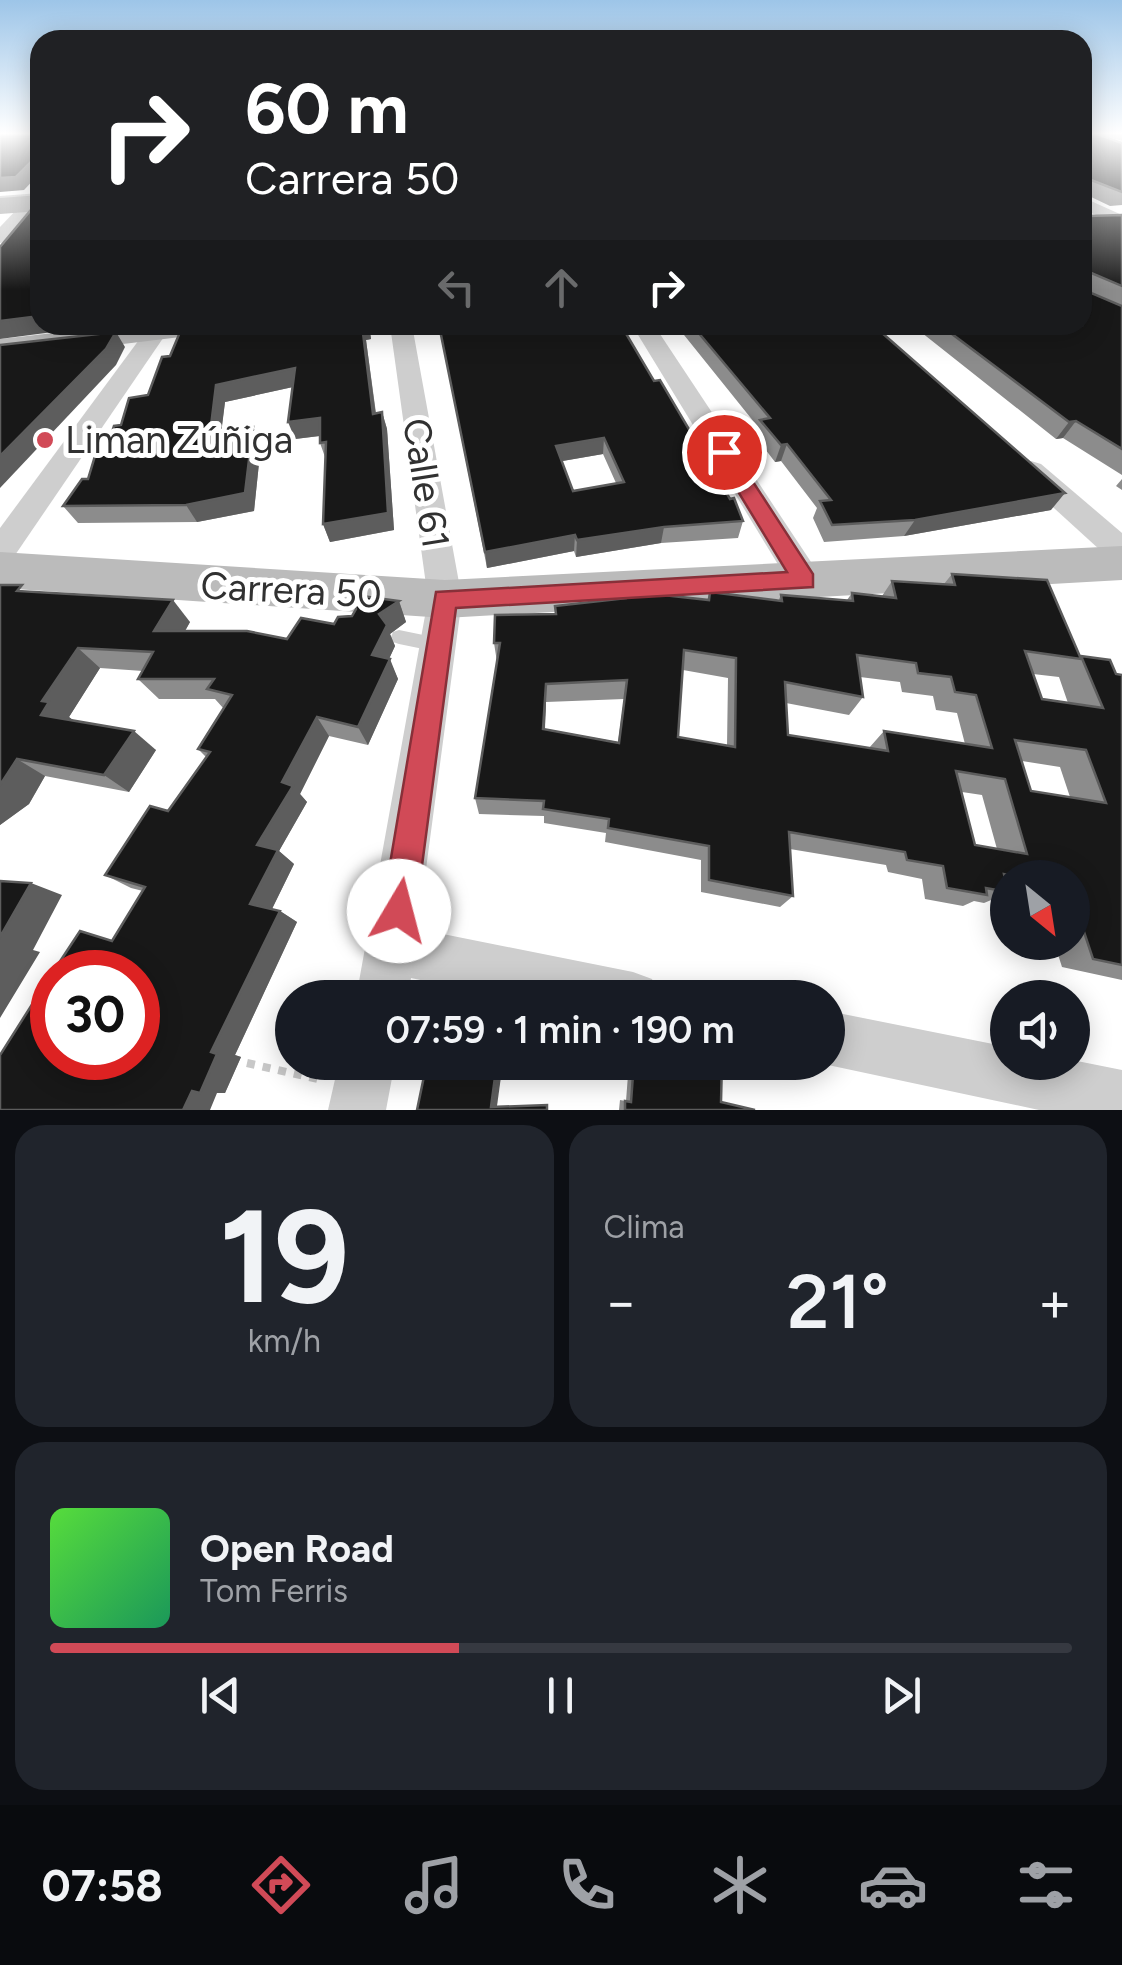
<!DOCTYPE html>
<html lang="es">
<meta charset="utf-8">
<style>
:root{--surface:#171b24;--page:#20242c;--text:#f1f3f6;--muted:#9ea1a6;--line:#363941;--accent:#d14a57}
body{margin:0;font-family:Figtree,sans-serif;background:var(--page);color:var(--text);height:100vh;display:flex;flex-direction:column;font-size:38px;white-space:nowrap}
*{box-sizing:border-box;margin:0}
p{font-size:32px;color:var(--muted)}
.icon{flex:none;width:55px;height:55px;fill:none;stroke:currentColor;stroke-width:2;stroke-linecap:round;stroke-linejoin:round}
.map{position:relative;height:1110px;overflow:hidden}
.drawer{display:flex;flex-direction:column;gap:15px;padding:15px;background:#0d0f14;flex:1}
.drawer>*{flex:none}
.guide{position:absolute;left:30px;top:30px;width:1062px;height:305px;border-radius:30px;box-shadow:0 5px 25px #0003;background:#202124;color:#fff;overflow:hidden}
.needle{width:65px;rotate:150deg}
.tools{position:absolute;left:990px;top:860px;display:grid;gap:20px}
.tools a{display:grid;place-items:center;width:100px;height:100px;border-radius:50%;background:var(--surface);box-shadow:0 5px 25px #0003;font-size:50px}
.speed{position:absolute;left:30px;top:950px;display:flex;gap:20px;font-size:50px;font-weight:700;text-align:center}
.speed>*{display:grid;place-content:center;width:130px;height:130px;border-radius:50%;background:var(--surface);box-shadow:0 5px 25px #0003;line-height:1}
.speed .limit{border:15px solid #d22;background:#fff;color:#111}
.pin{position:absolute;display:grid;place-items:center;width:85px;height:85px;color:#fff;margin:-42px;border:5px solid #fff;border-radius:50%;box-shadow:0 2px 10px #0007}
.me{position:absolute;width:110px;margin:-55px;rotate:8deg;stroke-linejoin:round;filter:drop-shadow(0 0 8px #0008)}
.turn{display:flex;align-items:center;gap:35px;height:210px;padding:0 50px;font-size:45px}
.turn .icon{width:130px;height:130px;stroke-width:2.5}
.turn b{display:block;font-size:70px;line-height:85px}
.lanes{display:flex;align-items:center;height:95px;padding:0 50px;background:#0003;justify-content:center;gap:50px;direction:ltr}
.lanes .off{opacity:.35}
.big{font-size:75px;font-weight:600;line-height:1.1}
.drawer .widget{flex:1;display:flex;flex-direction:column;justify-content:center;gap:15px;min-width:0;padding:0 35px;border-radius:30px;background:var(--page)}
.drawer .dial{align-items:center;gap:0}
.dial b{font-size:130px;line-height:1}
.song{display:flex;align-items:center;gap:30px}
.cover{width:120px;height:120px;border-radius:15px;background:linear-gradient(135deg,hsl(110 70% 55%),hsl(150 70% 35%))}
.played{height:10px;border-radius:5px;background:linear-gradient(90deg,var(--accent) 40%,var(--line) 40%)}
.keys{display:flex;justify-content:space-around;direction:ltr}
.heat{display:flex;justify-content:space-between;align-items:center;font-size:55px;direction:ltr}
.drawer .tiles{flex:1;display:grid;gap:15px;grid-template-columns:1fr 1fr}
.widget:last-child{grid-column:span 2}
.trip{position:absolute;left:275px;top:980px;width:570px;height:100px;border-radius:50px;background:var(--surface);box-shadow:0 5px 25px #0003;font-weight:600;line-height:100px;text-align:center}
.menu{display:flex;height:160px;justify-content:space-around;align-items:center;background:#090b0e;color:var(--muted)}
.menu .icon{width:70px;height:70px}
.menu .current{color:var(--accent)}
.menu b{font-size:45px;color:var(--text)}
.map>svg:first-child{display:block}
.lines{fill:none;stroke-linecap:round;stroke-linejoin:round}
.path{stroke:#c8c8c8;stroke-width:8;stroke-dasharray:8 8;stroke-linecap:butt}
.lane{fill:#cecece;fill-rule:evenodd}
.street{fill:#cecece;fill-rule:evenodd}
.secondary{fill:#bbb;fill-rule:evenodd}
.primary{fill:#a9a9a9;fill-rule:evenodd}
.wall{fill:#8c8c8c;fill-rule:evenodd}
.shaded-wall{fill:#5d5d5d}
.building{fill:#181818;stroke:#5d5d5d;stroke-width:2.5;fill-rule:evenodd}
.route{fill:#d14a57;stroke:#883039;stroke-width:2.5}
.poi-dot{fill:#d14a57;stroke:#fff;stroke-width:4}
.labels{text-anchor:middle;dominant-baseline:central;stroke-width:10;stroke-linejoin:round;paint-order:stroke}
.poi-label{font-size:38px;fill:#313131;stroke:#fff;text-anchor:start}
.street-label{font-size:38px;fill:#313131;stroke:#fff}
</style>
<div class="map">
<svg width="1122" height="1110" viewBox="0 0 1122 1110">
<rect width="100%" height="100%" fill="#fff"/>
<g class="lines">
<!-- path -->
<path class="path" d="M247,1063L322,1080"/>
<!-- lane -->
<g class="lane">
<path d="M40,193V197L0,200V196Z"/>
<path d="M399,630L438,638L444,640L446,645L444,650L438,652L399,644L393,642L391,637L393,632Z"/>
</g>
<!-- street -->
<g class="street">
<path d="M40,185V200L6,242L0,243V227Z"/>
<path d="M1082,197L1122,215V226L1082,209Z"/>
<path d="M150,325H172L11,561L0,564V528Z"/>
<path d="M390,325H412L462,599L418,929L633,972L652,979L659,998H504L411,978L408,998H356L428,599Z"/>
<path d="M632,325H654L817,571L822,580L817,589L805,593L793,589Z"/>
<path d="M1031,461L1041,464L1122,533V563L1111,560L1021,478L1017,471Z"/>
<path d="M828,1011L1008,1047V1062L1072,1060L1122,1070V1110H1039L828,1065L821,1062H828Z"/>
<path d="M339,1062H395L386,1110H328Z"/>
</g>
<!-- secondary -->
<g class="secondary">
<path d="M126,325H220L205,334L0,359V339Z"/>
<path d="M1122,546V580L445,618L0,588V552L445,580Z"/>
</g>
<!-- primary -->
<path class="primary" d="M40,195V211L0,214V198Z"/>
</g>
<!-- wall -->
<g class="wall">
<path d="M1082,134H1122V141L1098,134L1122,143V205L1110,206L1087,195L1088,216L1122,215V475L1063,438L1056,439L912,325H1082Z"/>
<path d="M183,325H369L371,339L366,340L376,413L382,412L387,429L394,530L330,542L323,524L325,457L320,443V436L295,439L293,387L225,402L221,432L253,427L261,444L254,511L197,522L78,523L63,506L88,479L121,425L148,395L170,356Z"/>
<path d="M439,325L654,381L743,521L738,538L661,543L576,557L574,551L487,568ZM603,454L616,483L573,491L562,461Z"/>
<path d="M676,325H873L1051,510L904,536L824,542L813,518L817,508L781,461L775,462L755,436L758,427Z"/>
<path d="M1122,479V490L1116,486Z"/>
<path d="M952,574L1080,657L1116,674L1122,675V980L1062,967L1054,942H1072V878H1008V893L984,903L974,901L963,906L925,899L922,879L888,872L886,865L790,849L793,896L780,907L701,892V860L605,842L606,833L544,823V816L479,814L475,798L497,662L494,643L555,614L707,600L710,592L778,601L781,595L847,600L852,593L882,596L892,581L944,584ZM683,670L728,678L727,746L678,737ZM1033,674L1059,677L1068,703L1042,699ZM860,677L900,682L902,692L933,696L936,710L957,713L965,744L884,731L869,748L788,735L786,703L849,715L863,697ZM624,699L618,742L545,729L546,702ZM1022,761L1060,767L1070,797L1031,791ZM962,792L982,795L997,849L975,845Z"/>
<path d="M0,585L28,592L190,622L185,631L287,639L399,601L406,622L390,634L395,646L389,659L398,679L368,745L329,736L300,794L307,802L279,851L294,864L272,909L280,911L297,922L235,1055L241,1057L225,1093H217L112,941L143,891L131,888L105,875L168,811L206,757L198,749L224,709L215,699H159L138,679L143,671L100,668L69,717L74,721L156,750L129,792L45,776L29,804L0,825Z"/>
<path d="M629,1062H722L721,1102L755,1110H619L620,1100L626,1101Z"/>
</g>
<!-- shaded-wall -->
<g class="shaded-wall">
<path d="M40,153V173L24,190L0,192V178Z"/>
<path d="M40,316V325H106L0,339V321Z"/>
<path d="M362,325H369L371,339L366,340L378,431L373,414Z"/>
<path d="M116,332L125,347L116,365L0,488V456Z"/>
<path d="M295,368L302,385L225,402L219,451L210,434L216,385Z"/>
<path d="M382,412L387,429L394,530L330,542L323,524Z"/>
<path d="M320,418L327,435L295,439L288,422Z"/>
<path d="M1076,421L1063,438L1056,439L1069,422Z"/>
<path d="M253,427L261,444L254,511L197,522L186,505Z"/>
<path d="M604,438L603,454L557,462L556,446Z"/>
<path d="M787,444L781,461L775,462L781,445Z"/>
<path d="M1065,493L1051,510L904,536L915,520Z"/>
<path d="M664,527L661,543L576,557L577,540Z"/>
<path d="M575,535L574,551L487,568L485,552Z"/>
<path d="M173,600L190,622L173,652L154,631Z"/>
<path d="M399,601L406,622L390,634L395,646L381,676L372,655L379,614Z"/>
<path d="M78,648L100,668L69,717L74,721L41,715L42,701Z"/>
<path d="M390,659L398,679L368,745L358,727Z"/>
<path d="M546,684V702L544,747L543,729Z"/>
<path d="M317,717L329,736L300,794L307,802L279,851L294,864L269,915L250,904L257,845L282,782Z"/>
<path d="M134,731L156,750L129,792L104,775Z"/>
<path d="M17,759L45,776L29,804L0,825V785Z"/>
<path d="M31,883L62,895L33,950L40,952L0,1018V937Z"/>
<path d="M280,911L297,922L235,1055L241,1057L225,1093H217L210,1110H183Z"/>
<path d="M497,1062H503L497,1106L491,1107Z"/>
</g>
<!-- building -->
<g class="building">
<path d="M0,134H40V153L16,177L0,178Z"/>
<path d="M1082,134H1097L1122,143V192L1091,180L1086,184L1088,216L1122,215V286L1089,272L1091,293L1122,306V449L1076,421L1069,422L940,325H1082Z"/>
<path d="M40,199V316L0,321V247Z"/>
<path d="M183,325H362L373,414L382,412L388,513L323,524L326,442L320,443V418L288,422L295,368L216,385L210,434L253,427L245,493L186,505L63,506L82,479H88L98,446L108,444L114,426L121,425L129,398L148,395L162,357L170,356Z"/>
<path d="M439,325H621L654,381L660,380L730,499L734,498L743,521L664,527L577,540L575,535L485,552ZM604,438L624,482L573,491L556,446Z"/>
<path d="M692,325H873L1065,493L915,520L832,525L820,501L831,500L787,444L781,445L760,420L770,418Z"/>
<path d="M116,332L106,349L0,456V345Z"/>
<path d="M952,574L1047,580L1081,659L1025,651L1042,699L1103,708L1081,656L1110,660L1116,674L1122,675V965L1093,959L1072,896V878H1023L1004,874L1008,892L986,888L987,895L947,888L943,866L907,860L905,852L789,832L793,896L709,880V846L608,828L609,819L543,809L544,801L475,798L500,643H494L495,615L556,614L555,606L626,598L627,591L709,600L710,592L782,601L781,595L853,601L852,593L896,598L892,581L955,585ZM684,650L736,658L735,747L678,737ZM857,655L916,663L918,673L951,677L955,692L976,695L992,748L884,731L888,751L788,735L785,682L863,697ZM627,680L619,743L543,729L546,684ZM1015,740L1086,750L1106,803L1031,791ZM956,771L1005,779L1027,854L975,845Z"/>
<path d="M0,585H22L17,591L173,600L154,631H247L287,639L301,618L334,624L338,617L352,616L356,609L354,595L399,601L379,614L387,625L372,655L390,659L358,727L317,717L282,782L293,786L257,845L278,850L250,904L280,911L211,1052L217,1054L200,1093L192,1091L183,1110H0V1055L52,973V1058H138V972H53L80,931L112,941L145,887L105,875L150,806L168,811L210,752L198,749L232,695L207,689L214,679H138L153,652L78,648L42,701L49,702L41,715L134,731L104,775L17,759L0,785Z"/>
<path d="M0,881L31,883L0,937Z"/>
<path d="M427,1062H497L491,1107L547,1105V1110H417Z"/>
<path d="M634,1062H722L721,1102L755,1110H625V1101L631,1102Z"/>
</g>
<!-- sky -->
<linearGradient id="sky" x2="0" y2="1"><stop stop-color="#9dc5e8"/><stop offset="0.46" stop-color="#fff"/><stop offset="1" stop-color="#fff" stop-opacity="0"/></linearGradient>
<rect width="1122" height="290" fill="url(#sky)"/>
<!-- route -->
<path class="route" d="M724,446L731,448L813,574V587L456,608L416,911L411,923L399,928L387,923L382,911L436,592L787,572L714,452Z"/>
<!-- markers -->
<circle class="poi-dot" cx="45" cy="440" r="10"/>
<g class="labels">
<!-- poi labels -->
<g class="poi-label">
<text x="65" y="440">Liman Zúñiga</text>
</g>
<!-- street labels -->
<g class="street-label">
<text transform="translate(426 483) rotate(81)">Calle 61</text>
<text transform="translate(291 590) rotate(3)">Carrera 50</text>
</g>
</g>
</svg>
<div class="tools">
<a><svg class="needle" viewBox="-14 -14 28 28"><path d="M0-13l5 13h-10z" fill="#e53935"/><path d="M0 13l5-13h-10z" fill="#9ea1a6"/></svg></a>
<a><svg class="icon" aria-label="sound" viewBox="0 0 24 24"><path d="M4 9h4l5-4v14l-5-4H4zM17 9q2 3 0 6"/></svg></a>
</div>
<div class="speed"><div class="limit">30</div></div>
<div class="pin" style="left:724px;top:452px;background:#d93025"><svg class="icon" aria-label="arrive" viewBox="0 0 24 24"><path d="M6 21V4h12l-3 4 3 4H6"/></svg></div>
<svg class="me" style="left:399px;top:911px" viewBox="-20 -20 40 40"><circle r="19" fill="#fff"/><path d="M0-13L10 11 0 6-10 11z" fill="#d14a57"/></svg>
<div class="trip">07:59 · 1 min · 190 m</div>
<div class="guide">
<div class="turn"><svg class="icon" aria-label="right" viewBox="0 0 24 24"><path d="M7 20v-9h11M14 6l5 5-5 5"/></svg><div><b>60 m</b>Carrera 50</div></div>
<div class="lanes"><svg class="icon off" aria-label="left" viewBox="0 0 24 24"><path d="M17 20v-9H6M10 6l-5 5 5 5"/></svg><svg class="icon off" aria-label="ahead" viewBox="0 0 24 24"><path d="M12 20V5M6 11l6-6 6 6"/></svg><svg class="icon" aria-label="right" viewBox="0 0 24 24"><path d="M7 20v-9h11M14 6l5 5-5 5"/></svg></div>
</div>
</div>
<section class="drawer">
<div class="tiles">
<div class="widget dial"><b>19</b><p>km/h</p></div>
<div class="widget"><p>Clima</p>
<div class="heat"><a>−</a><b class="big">21°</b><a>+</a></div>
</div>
<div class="widget">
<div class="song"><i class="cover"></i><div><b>Open Road</b><p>Tom Ferris</p></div></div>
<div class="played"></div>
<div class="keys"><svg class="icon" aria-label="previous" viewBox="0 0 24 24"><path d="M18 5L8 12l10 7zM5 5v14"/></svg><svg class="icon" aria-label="pause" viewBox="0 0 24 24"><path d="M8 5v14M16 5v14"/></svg><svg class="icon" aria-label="next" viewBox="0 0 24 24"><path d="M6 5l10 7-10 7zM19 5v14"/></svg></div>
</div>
</div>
</section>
<nav class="menu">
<b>07:58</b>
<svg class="icon current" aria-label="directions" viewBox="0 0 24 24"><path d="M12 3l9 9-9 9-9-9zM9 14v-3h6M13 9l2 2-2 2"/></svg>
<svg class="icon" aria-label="music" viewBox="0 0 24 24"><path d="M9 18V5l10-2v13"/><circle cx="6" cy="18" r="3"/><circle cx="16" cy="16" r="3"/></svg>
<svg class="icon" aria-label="phone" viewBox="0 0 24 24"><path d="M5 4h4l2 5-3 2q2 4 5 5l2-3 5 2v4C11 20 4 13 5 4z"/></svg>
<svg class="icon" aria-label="climate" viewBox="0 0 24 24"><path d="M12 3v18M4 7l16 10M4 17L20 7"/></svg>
<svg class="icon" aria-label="car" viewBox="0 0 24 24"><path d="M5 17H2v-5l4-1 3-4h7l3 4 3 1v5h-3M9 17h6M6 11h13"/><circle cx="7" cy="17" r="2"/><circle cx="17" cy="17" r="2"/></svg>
<svg class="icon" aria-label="filters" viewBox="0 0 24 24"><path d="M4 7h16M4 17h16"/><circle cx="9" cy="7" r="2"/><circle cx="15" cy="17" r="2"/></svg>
</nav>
